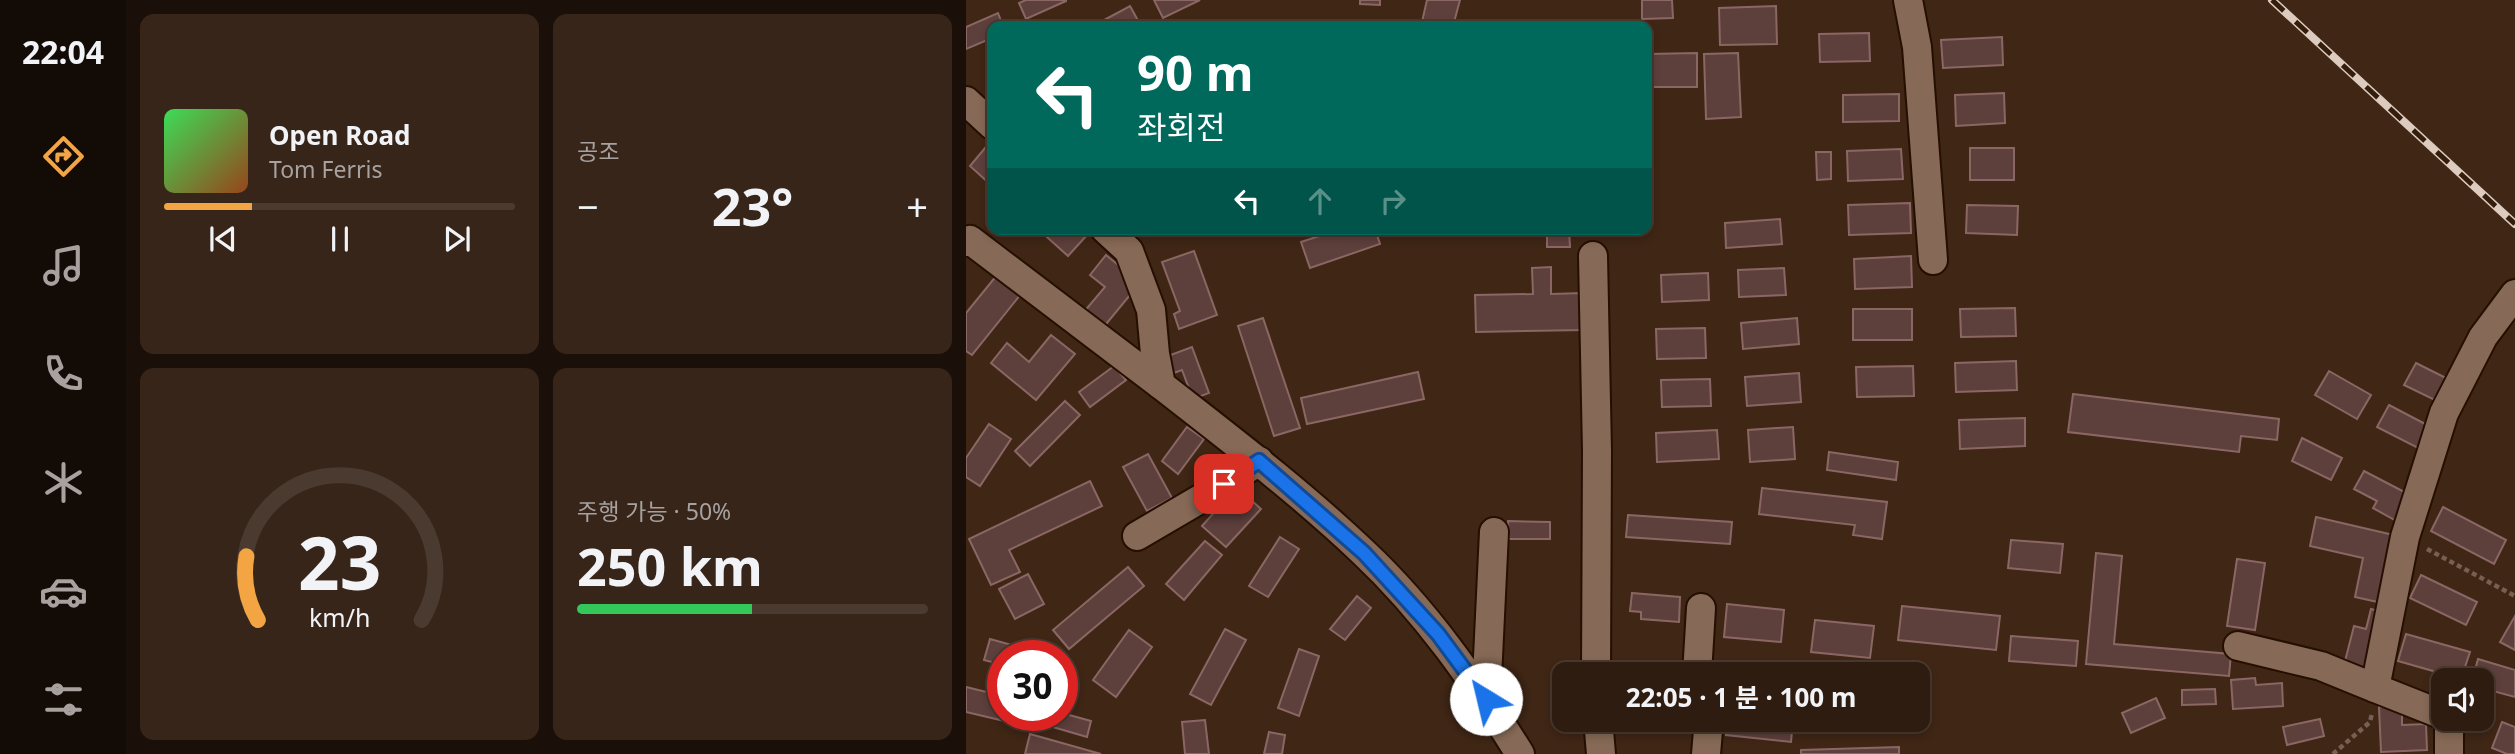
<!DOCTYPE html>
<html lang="ko">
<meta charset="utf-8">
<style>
:root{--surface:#2f1c10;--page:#372519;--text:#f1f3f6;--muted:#a7a19f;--line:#4a3a30;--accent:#f3a443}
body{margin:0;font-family:"Noto Sans","Noto Sans KR",sans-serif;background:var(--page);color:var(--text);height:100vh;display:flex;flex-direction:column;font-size:26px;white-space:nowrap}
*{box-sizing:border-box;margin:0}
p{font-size:23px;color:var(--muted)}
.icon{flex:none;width:38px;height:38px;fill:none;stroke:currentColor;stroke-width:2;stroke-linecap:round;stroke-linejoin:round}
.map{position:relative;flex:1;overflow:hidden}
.panel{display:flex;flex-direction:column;gap:14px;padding:14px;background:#1a0f09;width:840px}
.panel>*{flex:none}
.banner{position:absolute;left:21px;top:21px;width:665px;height:214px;border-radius:14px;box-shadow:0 4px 10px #0003,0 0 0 2px var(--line);background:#00695c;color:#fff;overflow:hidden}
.tools{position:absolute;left:1465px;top:668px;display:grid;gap:14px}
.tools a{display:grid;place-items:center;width:63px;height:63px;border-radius:14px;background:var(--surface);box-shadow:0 4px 10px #0003,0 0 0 2px var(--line);font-size:35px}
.speed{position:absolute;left:21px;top:640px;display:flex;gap:14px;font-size:35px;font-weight:700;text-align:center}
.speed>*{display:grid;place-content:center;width:91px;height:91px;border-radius:50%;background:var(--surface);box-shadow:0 4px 10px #0003,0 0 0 2px var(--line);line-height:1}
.speed .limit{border:10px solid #d22;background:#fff;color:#111}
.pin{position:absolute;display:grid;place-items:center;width:60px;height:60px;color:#fff;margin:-30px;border-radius:14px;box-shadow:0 4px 10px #0006}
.me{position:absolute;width:77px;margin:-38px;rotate:324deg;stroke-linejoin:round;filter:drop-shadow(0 0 5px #0008)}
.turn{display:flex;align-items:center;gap:24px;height:147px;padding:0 35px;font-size:32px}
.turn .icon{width:91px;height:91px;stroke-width:2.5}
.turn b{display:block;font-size:49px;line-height:60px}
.lanes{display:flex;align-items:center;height:66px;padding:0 35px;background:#0003;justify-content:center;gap:35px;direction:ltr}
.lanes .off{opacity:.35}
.big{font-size:52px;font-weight:700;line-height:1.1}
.panel .widget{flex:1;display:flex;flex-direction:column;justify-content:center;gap:10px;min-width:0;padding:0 24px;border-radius:14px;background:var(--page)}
.panel .dial{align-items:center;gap:0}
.dial svg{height:182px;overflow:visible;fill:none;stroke:var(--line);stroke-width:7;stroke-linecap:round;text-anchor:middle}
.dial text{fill:var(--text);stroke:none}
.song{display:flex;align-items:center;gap:21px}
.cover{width:84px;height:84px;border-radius:10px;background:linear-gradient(135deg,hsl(130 70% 55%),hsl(20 70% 35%))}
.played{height:7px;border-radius:4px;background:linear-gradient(90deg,var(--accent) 25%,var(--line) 25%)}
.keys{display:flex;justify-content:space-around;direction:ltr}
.heat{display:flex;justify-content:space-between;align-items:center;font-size:38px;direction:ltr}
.charge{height:10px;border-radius:5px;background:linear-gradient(90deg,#34c759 50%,var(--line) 0)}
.panel .tiles{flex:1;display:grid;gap:14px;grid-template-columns:repeat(2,1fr)}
.trip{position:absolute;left:586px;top:662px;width:378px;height:70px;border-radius:14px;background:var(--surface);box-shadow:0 4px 10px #0003,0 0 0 2px var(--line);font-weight:700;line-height:70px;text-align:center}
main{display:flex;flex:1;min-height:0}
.tab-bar{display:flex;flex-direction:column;width:126px;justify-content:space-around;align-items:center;background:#130b06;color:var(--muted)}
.tab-bar .icon{width:49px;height:49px}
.tab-bar .on{color:var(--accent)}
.tab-bar b{font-size:32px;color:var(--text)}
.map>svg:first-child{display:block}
.building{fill:#5d3f3c;stroke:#8b6764;stroke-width:2}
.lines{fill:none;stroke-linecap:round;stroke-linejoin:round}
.minor-casing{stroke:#250f01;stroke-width:32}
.path{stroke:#776051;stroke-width:4.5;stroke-dasharray:5 3.5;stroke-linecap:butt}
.minor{stroke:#866956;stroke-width:28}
.rail-casing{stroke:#ddcbbf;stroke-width:8}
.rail{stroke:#341d0b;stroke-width:5;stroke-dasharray:16;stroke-linecap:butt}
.route-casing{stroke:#114b97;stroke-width:18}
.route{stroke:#1a73e8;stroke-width:12}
</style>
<main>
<nav class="tab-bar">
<b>22:04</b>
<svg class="icon on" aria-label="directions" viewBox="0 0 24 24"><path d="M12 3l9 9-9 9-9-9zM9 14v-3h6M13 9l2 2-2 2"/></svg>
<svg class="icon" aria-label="music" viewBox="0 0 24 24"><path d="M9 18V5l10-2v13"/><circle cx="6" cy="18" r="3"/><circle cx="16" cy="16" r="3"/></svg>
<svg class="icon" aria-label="phone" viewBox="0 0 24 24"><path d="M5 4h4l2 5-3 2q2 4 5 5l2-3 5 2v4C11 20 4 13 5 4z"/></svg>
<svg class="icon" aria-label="climate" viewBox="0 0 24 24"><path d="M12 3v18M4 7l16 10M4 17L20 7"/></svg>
<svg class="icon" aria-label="car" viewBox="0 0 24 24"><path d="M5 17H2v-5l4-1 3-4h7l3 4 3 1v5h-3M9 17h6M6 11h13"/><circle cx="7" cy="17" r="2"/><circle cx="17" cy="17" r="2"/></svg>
<svg class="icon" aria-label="filters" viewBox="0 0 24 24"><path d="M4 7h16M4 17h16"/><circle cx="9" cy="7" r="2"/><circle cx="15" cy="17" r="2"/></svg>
</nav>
<section class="panel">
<div class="tiles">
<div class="widget">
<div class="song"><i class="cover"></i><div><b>Open Road</b><p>Tom Ferris</p></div></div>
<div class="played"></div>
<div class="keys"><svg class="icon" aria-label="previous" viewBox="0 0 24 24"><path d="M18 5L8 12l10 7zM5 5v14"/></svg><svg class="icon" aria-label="pause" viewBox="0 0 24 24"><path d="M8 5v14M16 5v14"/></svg><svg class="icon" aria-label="next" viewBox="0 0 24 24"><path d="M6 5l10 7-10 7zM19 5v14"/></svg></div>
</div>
<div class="widget"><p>공조</p>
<div class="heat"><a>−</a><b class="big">23°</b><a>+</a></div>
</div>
<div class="widget dial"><svg viewBox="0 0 100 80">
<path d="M14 69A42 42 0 1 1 86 69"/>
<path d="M14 69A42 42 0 0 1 9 41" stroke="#f3a443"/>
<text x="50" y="56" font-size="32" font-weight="700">23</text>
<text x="50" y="72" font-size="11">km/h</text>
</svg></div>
<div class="widget"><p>주행 가능 · 50%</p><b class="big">250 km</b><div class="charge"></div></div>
</div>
</section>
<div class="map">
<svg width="1549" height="754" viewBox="0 0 1549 754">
<rect width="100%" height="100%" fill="#3f2615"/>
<!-- building -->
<g class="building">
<path d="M60,0H100V1L60,19L53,3Z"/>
<path d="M188,0H234L197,18Z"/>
<path d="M394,0H414V5L394,4Z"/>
<path d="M461,0H494L487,26H455Z"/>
<path d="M676,0H706L707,18L676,19Z"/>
<path d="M164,6L175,26H127Z"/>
<path d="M810,6L811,44L754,45L753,8Z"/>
<path d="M32,13L37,26H26V38L0,49V27Z"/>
<path d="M903,33L904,61L854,62L853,34Z"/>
<path d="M1036,37L1037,65L977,68L975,40Z"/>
<path d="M731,53V87H681V54Z"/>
<path d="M772,53L775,117L740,119L738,54Z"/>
<path d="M1038,93L1039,123L990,126L989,95Z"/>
<path d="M933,94V121L877,122V95Z"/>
<path d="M19,148L26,155V186L4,166Z"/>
<rect x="1004" y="148" width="44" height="32"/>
<path d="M935,149L937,179L882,181L881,151Z"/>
<path d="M850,152H865V179L851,180Z"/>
<path d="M944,203L945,233L883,235L882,205Z"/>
<path d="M1001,205L1052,206L1051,235L1000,233Z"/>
<path d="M814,219L816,244L760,248L759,223Z"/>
<path d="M72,229H116L122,234L102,256Z"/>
<path d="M375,229H409L414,244L344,268L335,242Z"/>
<path d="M581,229H603L604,247H581Z"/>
<path d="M228,251L251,315L213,329L208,314L214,311L196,262Z"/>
<path d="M140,255L174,283L136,329L117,313L139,287L124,275Z"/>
<path d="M945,256L946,287L889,289L888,259Z"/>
<path d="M585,267V294L617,293L618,330L510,332L509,295L567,294L566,268Z"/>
<path d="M818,268L820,295L773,297L772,270Z"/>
<path d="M742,273L743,300L696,302L695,275Z"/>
<path d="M31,275L55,294L6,355L0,351V313Z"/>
<path d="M1049,308L1050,336L995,337L994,309Z"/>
<rect x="887" y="309" width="59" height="31"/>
<path d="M297,318L334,428L308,436L272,326Z"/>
<path d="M831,318L833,344L777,349L775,323Z"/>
<path d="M739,328L740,358L691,359L690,329Z"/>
<path d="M85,335L109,354L70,400L25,363L41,343L63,362Z"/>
<path d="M226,347L243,393L227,399L216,370L205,374L199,357Z"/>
<path d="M1050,361L1051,390L990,392L989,363Z"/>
<path d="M1450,363L1488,382L1477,404L1438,385Z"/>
<path d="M148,366L160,380L124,407L113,392Z"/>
<path d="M947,366L948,396L891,397L890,367Z"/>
<path d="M1363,371L1405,395L1391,419L1349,395Z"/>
<path d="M452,372L458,399L341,424L335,398Z"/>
<path d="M833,373L835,402L781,406L779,377Z"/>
<path d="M744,379L745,406L696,407L695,380Z"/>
<path d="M1107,394L1313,419L1311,440L1275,436L1273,452L1102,432Z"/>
<path d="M99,401L114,415L64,466L49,451Z"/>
<path d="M1423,405L1465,427L1454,449L1411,427Z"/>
<path d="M1059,418V446L994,449L993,420Z"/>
<path d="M23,424L45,439L14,486L0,477V458Z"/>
<path d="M221,427L238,439L212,474L196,461Z"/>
<path d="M827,427L829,459L784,462L782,430Z"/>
<path d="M751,430L753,459L691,462L690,433Z"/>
<path d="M1336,438L1376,458L1365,480L1326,461Z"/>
<path d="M863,452L932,462L930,480L861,470Z"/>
<path d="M182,454L206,498L181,511L157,467Z"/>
<path d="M1398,471L1448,497L1434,523L1407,508L1411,501L1388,489Z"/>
<path d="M124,481L136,506L43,550L54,572L25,585L3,539Z"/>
<path d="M271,487L295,509L260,547L236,526Z"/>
<path d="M796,488L921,502L916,539L887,535L889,525L793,514Z"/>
<path d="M1477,507L1540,540L1528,564L1465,531Z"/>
<path d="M662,515L766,522L764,544L660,537Z"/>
<path d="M1350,517L1432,536L1416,603L1389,597L1397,558L1344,546Z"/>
<path d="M542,521L584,522V539H543Z"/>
<path d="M314,537L333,549L302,597L283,586Z"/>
<path d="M1045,540L1097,544L1094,573L1042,568Z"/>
<path d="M239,541L256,555L218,600L200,584Z"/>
<path d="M1130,553L1156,556L1148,644L1265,654L1263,676L1120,664Z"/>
<path d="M1271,559L1299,563L1289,630L1261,626Z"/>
<path d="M162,567L178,586L103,649L87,630Z"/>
<path d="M62,574L78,604L49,619L33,589Z"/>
<path d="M1455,575L1511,602L1500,625L1444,598Z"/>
<path d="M666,593L714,597L713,622L675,619V612L664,611Z"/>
<path d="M391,596L405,608L379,640L364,629Z"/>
<path d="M761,604L818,610L815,642L758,637Z"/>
<path d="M936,606L1034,616L1030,650L932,640Z"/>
<path d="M1405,609L1417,612L1407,631L1398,670L1378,665L1388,626L1400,629Z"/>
<path d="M1549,616V650L1534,642Z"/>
<path d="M849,620L908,626L904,658L845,652Z"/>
<path d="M259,629L280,640L245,705L224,694Z"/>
<path d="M163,630L186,647L150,697L127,680Z"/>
<path d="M1440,634L1504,652L1495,679L1432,661Z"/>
<path d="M1045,636L1112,641L1110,666L1043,661Z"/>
<path d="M24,639L67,651L65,656H37V665L18,660Z"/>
<path d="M333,649L353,656L333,716L312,708Z"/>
<path d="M1512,659L1549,670V697L1516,688V681H1506Z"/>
<path d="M1289,678L1290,685L1316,683L1317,706L1267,709L1265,680Z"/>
<path d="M0,687L37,696V716H53L51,724L0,712Z"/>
<path d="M1249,689L1250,704L1216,705V690Z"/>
<path d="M1190,698L1199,718L1165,733L1156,713Z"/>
<path d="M1436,706V725L1460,724L1461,750L1415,752L1413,707Z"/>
<path d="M96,713L125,721L121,737L80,725L83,716H96Z"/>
<path d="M762,719L827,721L825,742L760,735Z"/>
<path d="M1354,719L1358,736L1321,745L1317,727Z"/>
<path d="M239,720L243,754H219L216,722Z"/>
<path d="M1536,722L1549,727V754H1541L1526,748Z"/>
<path d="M303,732L319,735L316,754H298Z"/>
<path d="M64,734L135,754H59Z"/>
<path d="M933,747V754H835V750Z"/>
</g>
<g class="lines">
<defs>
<g id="minor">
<path d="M942,0L951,47L967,260"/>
<path d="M0,101L26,125"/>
<path d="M139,229L163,251L185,310L189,354L195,385C264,439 334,492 397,552C460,611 509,682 554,754"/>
<path d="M0,242L4,240L195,385"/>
<path d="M627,256L631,451L630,674"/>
<path d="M171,536L241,495L293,461"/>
<path d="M1272,646L1355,666L1409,688"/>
<path d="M731,674L735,608"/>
<path d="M520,699L528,532"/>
<path d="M1477,715L1409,688L1439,537L1478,413L1517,337L1549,294"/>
<path d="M632,719L635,754"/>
<path d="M740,754L743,719"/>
<path d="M1483,754V719"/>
</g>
</defs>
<!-- minor casing -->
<use href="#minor" class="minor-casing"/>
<!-- path -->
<g class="path">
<path d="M1461,549L1549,596"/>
<path d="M1367,754L1404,722L1406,713"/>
</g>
<!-- minor -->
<use href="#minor" class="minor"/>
<defs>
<path id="rail" d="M1306,0L1549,224"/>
</defs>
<!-- rail casing -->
<use href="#rail" class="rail-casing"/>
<!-- rail -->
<use href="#rail" class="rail"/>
</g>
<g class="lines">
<defs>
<path id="route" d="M258,484L293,461L398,553L472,634L520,699"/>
</defs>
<!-- route casing -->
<use href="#route" class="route-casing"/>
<!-- route -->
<use href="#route" class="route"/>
</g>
</svg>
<div class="tools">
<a><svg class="icon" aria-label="sound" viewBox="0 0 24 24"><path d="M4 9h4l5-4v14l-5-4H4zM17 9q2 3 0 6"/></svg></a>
</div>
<div class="speed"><div class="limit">30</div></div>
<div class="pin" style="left:258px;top:484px;background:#d93025"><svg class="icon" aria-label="arrive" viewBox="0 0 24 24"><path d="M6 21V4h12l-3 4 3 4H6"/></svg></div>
<svg class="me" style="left:520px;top:699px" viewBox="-20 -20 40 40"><circle r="19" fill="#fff"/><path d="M0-13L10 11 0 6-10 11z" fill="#1a73e8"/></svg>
<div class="trip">22:05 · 1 분 · 100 m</div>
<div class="banner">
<div class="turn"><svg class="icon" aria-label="left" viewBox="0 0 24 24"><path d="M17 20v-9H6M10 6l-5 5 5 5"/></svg><div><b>90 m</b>좌회전</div></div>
<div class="lanes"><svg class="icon" aria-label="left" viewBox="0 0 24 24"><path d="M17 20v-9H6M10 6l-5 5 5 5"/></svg><svg class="icon off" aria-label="ahead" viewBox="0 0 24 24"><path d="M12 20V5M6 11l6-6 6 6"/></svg><svg class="icon off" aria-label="right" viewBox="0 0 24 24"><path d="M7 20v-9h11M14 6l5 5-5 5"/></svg></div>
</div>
</div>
</main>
